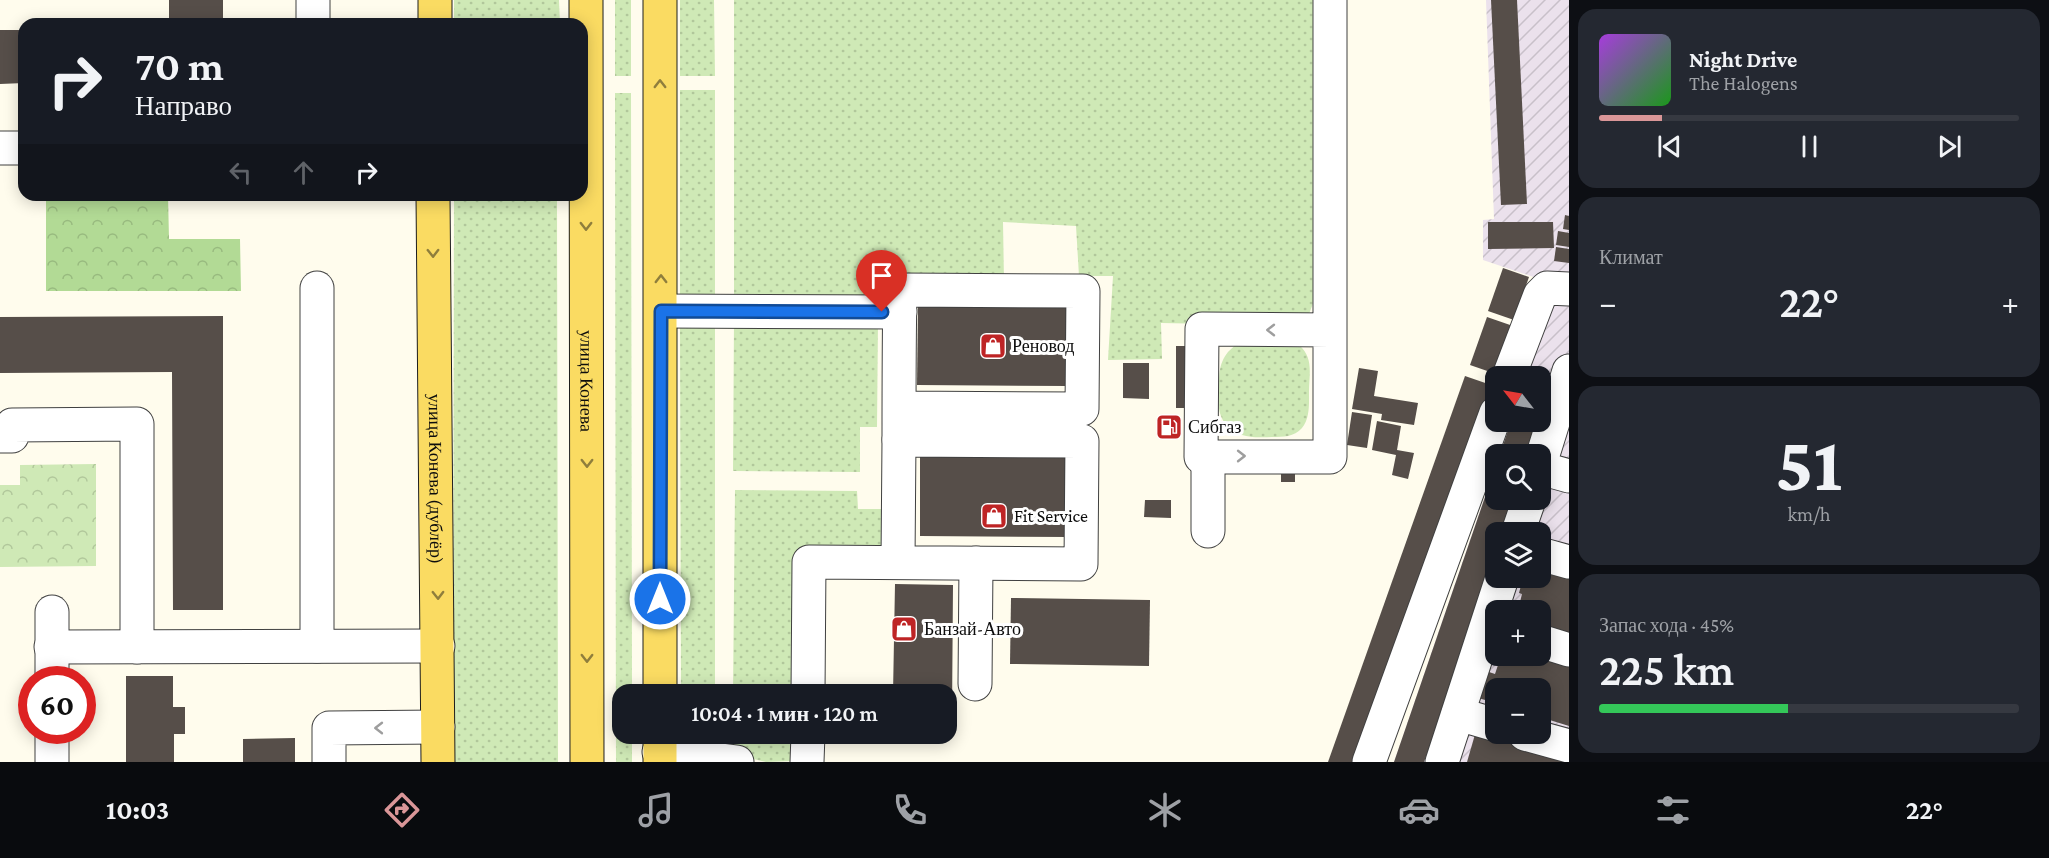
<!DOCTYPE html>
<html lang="ru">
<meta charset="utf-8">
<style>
:root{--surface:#171b24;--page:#242831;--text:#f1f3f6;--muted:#9ea1a6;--line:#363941;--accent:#da9698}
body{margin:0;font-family:"Crimson Pro",serif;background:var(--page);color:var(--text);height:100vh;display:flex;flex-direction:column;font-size:22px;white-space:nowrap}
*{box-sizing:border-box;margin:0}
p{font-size:20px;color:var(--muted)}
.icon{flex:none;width:33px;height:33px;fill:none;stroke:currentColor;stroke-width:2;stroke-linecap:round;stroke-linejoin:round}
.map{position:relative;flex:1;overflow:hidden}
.sheet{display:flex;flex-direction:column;gap:9px;padding:9px;background:#0d0f14;width:480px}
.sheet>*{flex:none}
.hud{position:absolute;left:18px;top:18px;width:570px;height:183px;border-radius:18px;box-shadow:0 3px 15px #0003;background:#171b24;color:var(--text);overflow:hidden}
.needle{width:39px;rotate:301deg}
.buttons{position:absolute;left:1485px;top:366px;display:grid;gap:12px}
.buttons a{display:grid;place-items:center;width:66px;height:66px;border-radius:12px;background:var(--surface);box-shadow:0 3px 15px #0003;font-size:30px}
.speed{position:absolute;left:18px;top:666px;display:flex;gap:12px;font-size:30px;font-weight:700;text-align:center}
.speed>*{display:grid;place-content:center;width:78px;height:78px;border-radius:50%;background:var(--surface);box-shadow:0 3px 15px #0003;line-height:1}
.speed .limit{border:9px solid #d22;background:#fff;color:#111}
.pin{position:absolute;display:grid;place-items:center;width:51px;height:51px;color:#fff;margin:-62px -26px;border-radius:50% 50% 50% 0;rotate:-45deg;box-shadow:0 0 6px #0007}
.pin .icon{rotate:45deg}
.me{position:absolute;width:66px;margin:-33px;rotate:0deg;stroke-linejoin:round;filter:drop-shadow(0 0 4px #0008)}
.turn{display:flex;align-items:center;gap:21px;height:126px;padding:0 18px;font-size:27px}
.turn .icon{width:78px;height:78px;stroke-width:2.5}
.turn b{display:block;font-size:42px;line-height:51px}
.lanes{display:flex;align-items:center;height:57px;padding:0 18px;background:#0003;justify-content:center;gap:30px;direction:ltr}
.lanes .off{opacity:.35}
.big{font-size:45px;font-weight:600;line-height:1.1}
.sheet .card{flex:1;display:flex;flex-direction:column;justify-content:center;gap:9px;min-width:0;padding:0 21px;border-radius:18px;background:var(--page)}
.sheet .dial{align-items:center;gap:0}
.dial b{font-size:78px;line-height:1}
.song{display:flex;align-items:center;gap:18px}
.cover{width:72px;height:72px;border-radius:9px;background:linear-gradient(135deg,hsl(280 70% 55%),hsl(120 70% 35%))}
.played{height:6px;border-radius:3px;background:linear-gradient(90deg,var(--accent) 15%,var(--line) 15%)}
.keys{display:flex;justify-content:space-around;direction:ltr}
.heat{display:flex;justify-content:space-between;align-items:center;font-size:33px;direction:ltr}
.charge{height:9px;border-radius:4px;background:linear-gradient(90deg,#34c759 45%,var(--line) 0)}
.trip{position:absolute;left:612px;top:684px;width:345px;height:60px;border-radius:18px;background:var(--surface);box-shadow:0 3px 15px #0003;font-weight:600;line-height:60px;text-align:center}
.dock{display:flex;height:96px;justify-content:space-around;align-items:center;background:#090b0e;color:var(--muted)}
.dock .icon{width:42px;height:42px}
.dock .selected{color:var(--accent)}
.dock b{font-size:27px;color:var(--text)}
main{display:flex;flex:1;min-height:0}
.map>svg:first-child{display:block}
.industrial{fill:url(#industrial-furrows);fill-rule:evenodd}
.grass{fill:url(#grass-dots)}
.forest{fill:url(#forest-crowns)}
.park{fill:url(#park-crowns)}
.building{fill:#564e49}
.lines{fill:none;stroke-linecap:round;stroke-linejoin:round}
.minor-casing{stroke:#404040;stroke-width:35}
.major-casing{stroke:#1e1e1e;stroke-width:35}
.minor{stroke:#fff;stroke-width:33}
.major{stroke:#fadb62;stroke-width:33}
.oneway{stroke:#8f7e3c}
.oneway2{stroke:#9e9e9e}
.route-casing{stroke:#114b97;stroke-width:15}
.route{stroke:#1a73e8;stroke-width:10}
.labels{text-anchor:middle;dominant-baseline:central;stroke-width:6;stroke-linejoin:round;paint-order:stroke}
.poi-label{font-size:18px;fill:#0d0d0d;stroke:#fff;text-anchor:start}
.street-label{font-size:18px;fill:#0d0d0d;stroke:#fff}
</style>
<main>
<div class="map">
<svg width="1569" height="762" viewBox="0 0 1569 762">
<defs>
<pattern id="industrial-furrows" width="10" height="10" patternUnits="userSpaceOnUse" patternTransform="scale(1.5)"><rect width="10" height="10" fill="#ebe1ec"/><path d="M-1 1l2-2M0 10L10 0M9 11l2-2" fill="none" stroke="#c8c0c9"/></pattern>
<pattern id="grass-dots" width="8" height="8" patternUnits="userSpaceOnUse" patternTransform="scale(1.5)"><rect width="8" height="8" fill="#cfe9b6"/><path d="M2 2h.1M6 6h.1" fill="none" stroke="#b1c79b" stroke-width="1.8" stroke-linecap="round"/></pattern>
<pattern id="forest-crowns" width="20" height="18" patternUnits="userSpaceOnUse" patternTransform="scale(1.5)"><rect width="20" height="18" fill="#b2da95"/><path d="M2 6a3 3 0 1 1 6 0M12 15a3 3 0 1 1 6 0" fill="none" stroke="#98ba7f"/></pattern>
<pattern id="park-crowns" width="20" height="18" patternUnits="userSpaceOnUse" patternTransform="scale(1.5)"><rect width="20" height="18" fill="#cfe9b6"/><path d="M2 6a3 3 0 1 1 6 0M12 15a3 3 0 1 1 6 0" fill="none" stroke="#b1c79b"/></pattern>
</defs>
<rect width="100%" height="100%" fill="#fffced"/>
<!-- industrial -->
<path class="industrial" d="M1486,0H1569V762H1394L1495,467L1496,500H1540V454H1500L1511,422H1540V376H1525L1554,284L1483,260V220L1494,219ZM1496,532H1540V578H1496ZM1496,610H1540V656H1496ZM1496,688H1540V734H1496Z"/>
<!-- grass -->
<g class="grass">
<path d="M454,0H559L560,24H454Z"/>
<rect x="615" y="0" width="16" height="76"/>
<path d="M680,0H714L715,76H680Z"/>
<path d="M734,0H1319L1314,301L1309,314L1264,325L1161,323L1162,359L1108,360L1113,276H1079L1076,226L1003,222L1004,282L887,280L888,292L884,300L734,304Z"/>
<path d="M680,90H715V298L680,295Z"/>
<path d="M615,93H631L632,694H622V734H632V762H616Z"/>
<path d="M454,195H557L558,762H453Z"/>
<path d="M734,320L878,321L877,427H860V472L733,471Z"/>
<path d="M690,324H715V694H681L680,328Z"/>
<path d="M1237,344L1299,345C1314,358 1309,374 1309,392C1309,404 1310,418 1302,428C1294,437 1283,437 1272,437C1253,438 1229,438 1221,416C1217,407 1219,393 1219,384C1219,366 1222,355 1237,344Z"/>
<path d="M735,490L857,491L858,509H891L892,551L807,555L799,694H733Z"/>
<path d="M732,734H799L794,761L766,762L732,754Z"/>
</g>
<!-- forest -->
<path class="forest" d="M46,195H168L169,239H240L241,291H46Z"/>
<!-- park -->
<path class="park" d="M96,464V566L0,567V485H20V465Z"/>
<!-- building -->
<g class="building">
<rect x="169" y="0" width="54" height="24"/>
<path d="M1491,0H1517L1527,204L1501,205Z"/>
<path d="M0,30H24V83L0,84Z"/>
<path d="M1565,215L1569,216V230L1563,229Z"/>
<path d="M1488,222H1553L1554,248L1488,249Z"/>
<path d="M1558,231L1569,233V247L1556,245Z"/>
<path d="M1556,247L1569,249V263L1554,261Z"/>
<path d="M1503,268L1529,277L1514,320L1488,311Z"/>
<path d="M918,306L1069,307L1068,386L917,385Z"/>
<path d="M223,316V610H173L172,372L0,373V317Z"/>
<path d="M1487,317L1513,326L1496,374L1470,365Z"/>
<path d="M1176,346H1201L1200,408H1176Z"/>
<path d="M1123,363H1149V399L1123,398Z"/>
<path d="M1359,368L1378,371L1374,396L1418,403L1414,425L1381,420L1382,414L1352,409Z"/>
<path d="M1465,376L1494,386L1360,762H1328Z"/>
<path d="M1540,393L1550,396L1530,454H1500L1511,422H1540Z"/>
<path d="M1352,412L1372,415L1367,448L1347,445Z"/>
<path d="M1377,421L1401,426L1397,450L1414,453L1408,479L1392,475L1396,455L1372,450Z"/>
<path d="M920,456L1069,457V537L920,536Z"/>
<path d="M1495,468L1496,500H1515L1503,532H1496V555L1424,762H1394Z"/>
<rect x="1281" y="473" width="14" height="9"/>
<path d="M1145,500H1171V518L1144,517Z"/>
<path d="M1540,572L1569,579V636L1540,629V610H1518L1522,594L1519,593L1523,578H1540Z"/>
<path d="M895,584L953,585L952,714H946V694H893Z"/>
<path d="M1011,598L1150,600L1149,666L1010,664Z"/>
<path d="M1501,656H1538L1569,665V726L1540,717V688H1496V703L1478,698L1486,671L1495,674Z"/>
<path d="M126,676H173V707H185V734H174V762H126Z"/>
<path d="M1476,731L1569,758V762H1467Z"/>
<path d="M295,738V762H243V739Z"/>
</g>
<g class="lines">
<defs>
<g id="minor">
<path d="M1330,0V457H1201L1202,329L1330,330"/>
<path d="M313,24V0"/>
<path d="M0,148H24"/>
<path d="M317,288V646"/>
<path d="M661,311L900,312"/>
<path d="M1509,376L1540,295L1547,288L1569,289"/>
<path d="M0,436H12V425L137,424V647"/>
<path d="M899,440C899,390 899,340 900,290L1083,291L1082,409L899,408"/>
<path d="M1540,464L1569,371"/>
<path d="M1540,468L1569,476"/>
<path d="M1208,531V457"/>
<path d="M1518,532L1529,500"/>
<path d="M1540,554L1569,562"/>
<path d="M52,612V680"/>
<path d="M1540,641L1569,650"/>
<path d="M51,647L438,646"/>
<path d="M975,684L976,563"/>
<path d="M808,694L809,562L1081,564L1082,441L899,440L898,562"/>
<path d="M1458,714L1496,725"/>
<path d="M52,730V762"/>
<path d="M1525,734L1569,746"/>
<path d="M659,752L737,762"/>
<path d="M329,762V728L438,727"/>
<path d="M807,762L808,734"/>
<path d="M1369,762L1496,413"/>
<path d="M1442,762L1502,578"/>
</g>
<g id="major">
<path id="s1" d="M586,0L587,762"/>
<path d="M435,24V0"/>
<path id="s2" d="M433,195L438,762"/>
<path d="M660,694V0"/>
<path d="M660,762V734"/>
</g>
</defs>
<!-- minor casing -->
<use href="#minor" class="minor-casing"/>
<!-- major casing -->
<use href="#major" class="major-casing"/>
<!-- minor -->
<use href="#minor" class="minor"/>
<!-- major -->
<use href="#major" class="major"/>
</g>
<!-- one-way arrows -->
<defs><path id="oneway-chevron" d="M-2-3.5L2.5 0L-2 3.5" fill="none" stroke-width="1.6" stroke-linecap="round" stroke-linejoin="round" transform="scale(1.5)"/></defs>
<g class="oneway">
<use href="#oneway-chevron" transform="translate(660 84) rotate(-90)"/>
<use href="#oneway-chevron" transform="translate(586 226) rotate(90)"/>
<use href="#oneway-chevron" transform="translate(433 253) rotate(89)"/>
<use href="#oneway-chevron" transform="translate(661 279) rotate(-90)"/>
<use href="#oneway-chevron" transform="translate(587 463) rotate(90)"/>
<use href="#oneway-chevron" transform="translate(438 595) rotate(89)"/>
<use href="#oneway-chevron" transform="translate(587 658) rotate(90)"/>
</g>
<g class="oneway2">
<use href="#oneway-chevron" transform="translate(1271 330) rotate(-180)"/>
<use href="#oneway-chevron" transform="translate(1241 456)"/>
<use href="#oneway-chevron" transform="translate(379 728) rotate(180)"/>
</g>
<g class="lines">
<defs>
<path id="route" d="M660,599L661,311L882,312"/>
</defs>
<!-- route casing -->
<use href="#route" class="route-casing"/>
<!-- route -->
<use href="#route" class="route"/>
</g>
<!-- icons -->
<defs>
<symbol id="shop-square" viewBox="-11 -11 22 22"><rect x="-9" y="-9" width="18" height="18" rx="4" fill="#be2425" stroke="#fff"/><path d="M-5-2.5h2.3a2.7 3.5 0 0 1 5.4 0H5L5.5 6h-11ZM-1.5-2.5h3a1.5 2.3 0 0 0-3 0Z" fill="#fff"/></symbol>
<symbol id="fuel-square" viewBox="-11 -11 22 22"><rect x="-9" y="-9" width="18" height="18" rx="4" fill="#be2425" stroke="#fff"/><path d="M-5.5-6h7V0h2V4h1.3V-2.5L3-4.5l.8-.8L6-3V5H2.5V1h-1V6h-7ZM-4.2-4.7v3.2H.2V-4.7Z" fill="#fff"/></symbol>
</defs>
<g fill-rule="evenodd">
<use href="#shop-square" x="978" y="331" width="30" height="30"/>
<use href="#fuel-square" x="1154" y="412" width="30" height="30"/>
<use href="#shop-square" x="979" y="501" width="30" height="30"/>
<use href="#shop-square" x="889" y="614" width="30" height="30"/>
</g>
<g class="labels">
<!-- poi labels -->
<g class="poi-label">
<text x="1012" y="346">Реновод</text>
<text x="1188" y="427">Сибгаз</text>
<text x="1014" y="516">Fit Service</text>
<text x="924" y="629">Банзай-Авто</text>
</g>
<!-- street labels -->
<g class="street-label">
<text stroke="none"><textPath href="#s1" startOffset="381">улица Конева</textPath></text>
<text stroke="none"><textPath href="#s2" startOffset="284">улица Конева (дублёр)</textPath></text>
</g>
</g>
</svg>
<div class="buttons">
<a><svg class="needle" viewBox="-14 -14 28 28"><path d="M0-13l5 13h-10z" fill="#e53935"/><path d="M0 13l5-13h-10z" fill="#9ea1a6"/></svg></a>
<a><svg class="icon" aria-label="search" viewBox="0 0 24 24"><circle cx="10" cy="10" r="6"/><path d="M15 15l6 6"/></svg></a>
<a><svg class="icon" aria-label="layers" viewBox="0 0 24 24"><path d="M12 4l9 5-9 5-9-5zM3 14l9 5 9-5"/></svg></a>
<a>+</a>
<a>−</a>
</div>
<div class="speed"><div class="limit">60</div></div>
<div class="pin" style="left:882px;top:312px;background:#d93025"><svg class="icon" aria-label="arrive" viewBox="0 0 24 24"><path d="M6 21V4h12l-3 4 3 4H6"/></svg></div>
<svg class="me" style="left:660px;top:599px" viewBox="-20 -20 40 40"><circle r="17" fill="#1a73e8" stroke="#fff" stroke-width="3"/><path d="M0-11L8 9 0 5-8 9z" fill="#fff"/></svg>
<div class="trip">10:04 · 1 мин · 120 m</div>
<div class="hud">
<div class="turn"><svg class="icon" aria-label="right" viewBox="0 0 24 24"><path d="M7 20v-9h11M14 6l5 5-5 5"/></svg><div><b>70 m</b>Направо</div></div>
<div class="lanes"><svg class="icon off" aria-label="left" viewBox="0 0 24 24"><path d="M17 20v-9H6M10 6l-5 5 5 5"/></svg><svg class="icon off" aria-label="ahead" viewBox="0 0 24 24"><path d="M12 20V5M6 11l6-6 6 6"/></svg><svg class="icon" aria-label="right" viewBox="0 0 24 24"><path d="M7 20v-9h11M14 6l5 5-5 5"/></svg></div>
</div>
</div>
<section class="sheet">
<div class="card">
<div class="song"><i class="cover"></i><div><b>Night Drive</b><p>The Halogens</p></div></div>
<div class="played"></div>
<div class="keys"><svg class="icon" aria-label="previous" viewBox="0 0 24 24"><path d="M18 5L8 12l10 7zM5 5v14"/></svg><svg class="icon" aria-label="pause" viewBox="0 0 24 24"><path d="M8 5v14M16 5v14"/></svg><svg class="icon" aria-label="next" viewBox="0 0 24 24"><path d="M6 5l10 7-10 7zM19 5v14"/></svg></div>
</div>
<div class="card"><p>Климат</p>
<div class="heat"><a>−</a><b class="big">22°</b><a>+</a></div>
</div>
<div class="card dial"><b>51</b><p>km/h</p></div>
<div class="card"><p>Запас хода · 45%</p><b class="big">225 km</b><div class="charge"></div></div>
</section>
</main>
<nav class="dock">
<b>10:03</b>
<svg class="icon selected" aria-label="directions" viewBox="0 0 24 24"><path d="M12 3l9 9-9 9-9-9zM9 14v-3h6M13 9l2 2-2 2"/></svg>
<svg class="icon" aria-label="music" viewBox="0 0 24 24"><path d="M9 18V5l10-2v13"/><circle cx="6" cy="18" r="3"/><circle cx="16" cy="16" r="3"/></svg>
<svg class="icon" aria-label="phone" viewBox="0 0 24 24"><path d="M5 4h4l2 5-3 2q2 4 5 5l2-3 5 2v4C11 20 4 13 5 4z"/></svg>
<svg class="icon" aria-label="climate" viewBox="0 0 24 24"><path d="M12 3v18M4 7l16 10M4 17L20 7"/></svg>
<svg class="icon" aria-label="car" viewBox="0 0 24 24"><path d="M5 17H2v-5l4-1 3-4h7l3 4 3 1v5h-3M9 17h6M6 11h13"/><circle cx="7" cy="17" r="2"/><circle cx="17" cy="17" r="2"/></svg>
<svg class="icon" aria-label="filters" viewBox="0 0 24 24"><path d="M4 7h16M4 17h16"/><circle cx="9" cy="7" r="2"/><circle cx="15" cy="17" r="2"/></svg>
<b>22°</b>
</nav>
